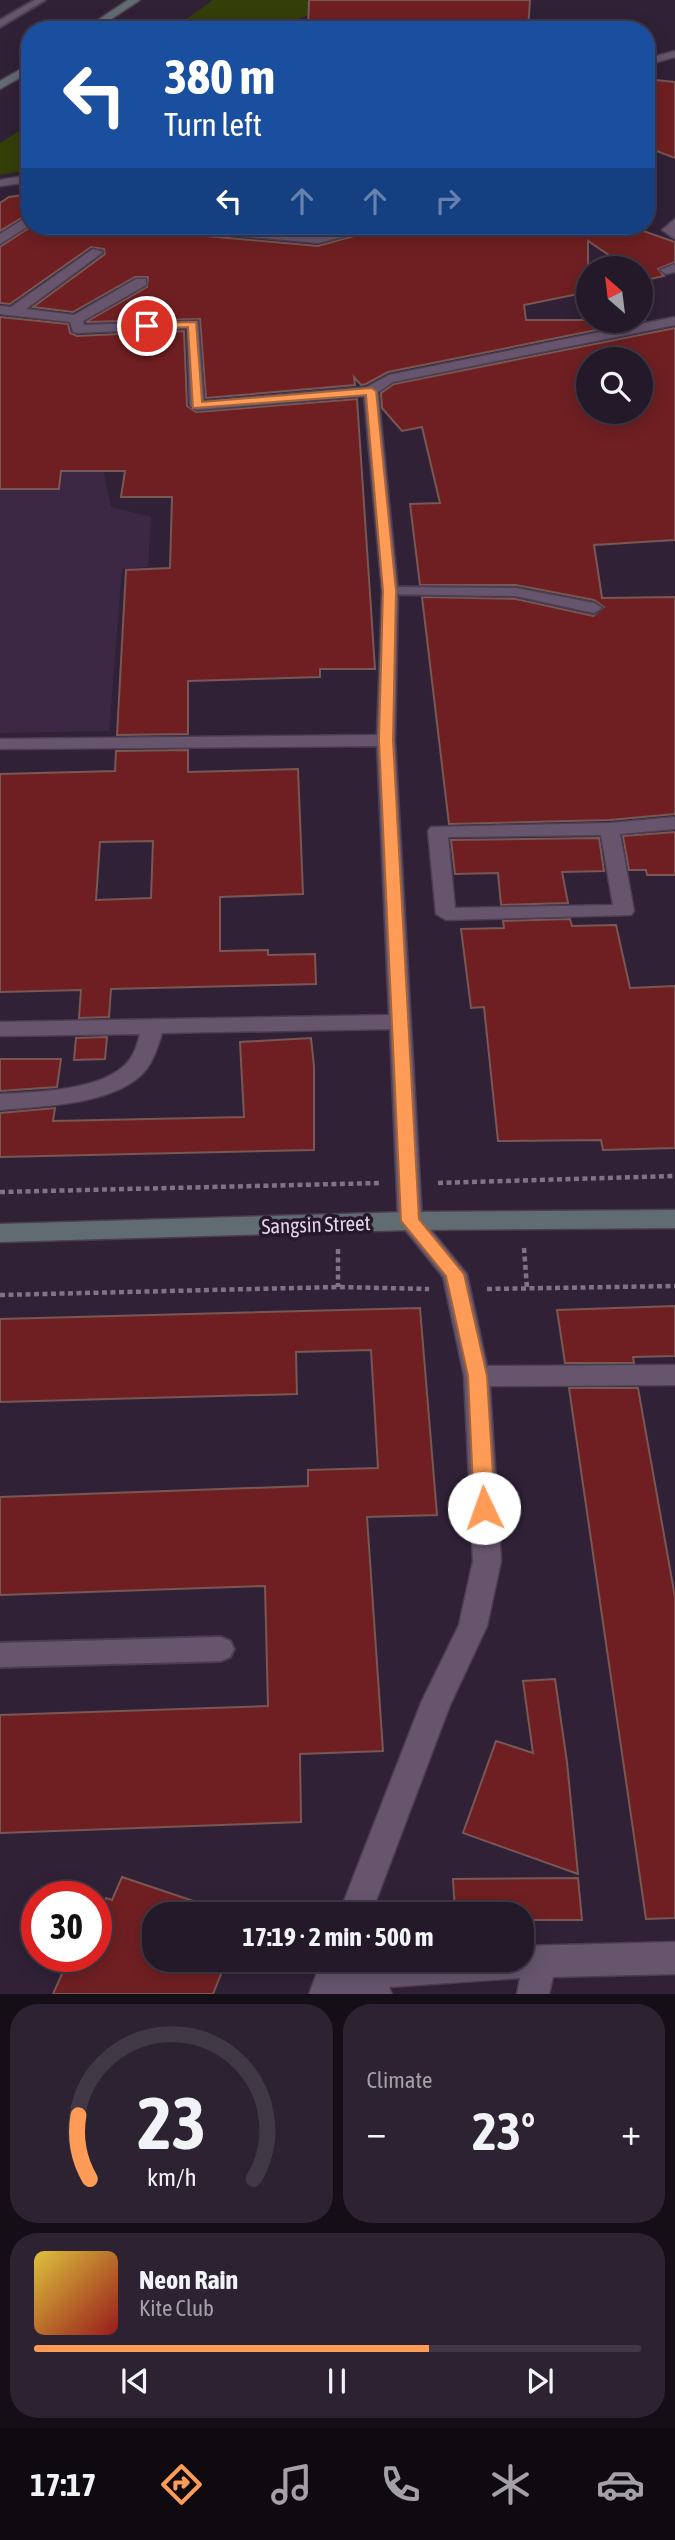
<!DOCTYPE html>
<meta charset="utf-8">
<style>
:root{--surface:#241929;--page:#2c2231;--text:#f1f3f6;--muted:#a3a0a8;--line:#413846;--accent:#fe9c57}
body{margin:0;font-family:"Asap Condensed",sans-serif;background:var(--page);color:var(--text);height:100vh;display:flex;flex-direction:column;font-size:26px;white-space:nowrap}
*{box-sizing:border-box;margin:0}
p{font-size:23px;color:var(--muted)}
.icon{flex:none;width:38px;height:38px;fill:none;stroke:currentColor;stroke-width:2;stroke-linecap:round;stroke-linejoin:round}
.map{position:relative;height:1994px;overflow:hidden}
.panel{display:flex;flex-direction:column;gap:10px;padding:10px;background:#140e17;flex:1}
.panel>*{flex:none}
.banner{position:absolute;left:21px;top:21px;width:634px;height:214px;border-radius:28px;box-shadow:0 4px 18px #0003,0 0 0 2px var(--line);background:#1a4fa0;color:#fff;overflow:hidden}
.needle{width:46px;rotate:332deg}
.controls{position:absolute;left:576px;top:256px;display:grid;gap:14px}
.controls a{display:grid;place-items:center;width:77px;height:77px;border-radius:50%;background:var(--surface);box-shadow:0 4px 18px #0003,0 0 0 2px var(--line);font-size:35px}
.speed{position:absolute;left:21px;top:1881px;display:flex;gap:14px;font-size:35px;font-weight:700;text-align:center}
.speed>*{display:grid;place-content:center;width:91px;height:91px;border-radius:50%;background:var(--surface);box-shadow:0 4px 18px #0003,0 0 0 2px var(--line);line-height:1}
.speed .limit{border:10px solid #d22;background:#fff;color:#111}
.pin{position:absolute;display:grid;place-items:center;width:60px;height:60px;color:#fff;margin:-30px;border:4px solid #fff;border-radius:50%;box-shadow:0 2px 7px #0007}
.me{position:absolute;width:77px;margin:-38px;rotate:357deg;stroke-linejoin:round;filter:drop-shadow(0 0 5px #0008)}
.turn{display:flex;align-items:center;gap:24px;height:147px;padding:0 28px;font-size:32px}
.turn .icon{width:91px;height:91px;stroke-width:2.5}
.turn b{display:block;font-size:49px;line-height:60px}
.lanes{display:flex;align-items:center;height:66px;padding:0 28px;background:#0003;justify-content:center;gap:35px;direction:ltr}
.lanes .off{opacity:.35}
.big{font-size:52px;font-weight:700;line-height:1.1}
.panel .card{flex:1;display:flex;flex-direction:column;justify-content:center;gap:10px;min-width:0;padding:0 24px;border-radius:28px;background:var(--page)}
.panel .dial{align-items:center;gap:0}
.dial svg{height:182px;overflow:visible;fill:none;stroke:var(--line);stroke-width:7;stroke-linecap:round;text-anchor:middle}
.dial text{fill:var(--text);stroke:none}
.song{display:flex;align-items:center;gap:21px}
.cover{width:84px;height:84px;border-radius:10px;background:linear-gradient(135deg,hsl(50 70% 55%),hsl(0 70% 35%))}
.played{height:7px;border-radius:4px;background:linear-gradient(90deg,var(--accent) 65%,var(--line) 65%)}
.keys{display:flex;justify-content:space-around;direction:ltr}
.heat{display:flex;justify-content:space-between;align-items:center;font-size:38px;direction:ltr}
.panel .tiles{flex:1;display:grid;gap:10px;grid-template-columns:1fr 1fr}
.card:last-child{grid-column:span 2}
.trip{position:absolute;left:142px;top:1902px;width:392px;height:70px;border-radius:28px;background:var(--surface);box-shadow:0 4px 18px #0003,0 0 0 2px var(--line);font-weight:700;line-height:70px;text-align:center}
.tabs{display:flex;height:112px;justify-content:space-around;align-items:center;background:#0e0a10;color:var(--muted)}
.tabs .icon{width:49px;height:49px}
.tabs .active{color:var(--accent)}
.tabs b{font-size:32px;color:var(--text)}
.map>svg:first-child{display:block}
.built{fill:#3c2844}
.green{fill:#333e09}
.building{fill:#6f1f21;stroke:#785754;stroke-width:2;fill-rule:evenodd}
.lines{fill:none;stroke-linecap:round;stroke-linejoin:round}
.service-casing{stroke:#4c3e51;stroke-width:4}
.minor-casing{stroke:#4c3e51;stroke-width:3}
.secondary-casing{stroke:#4c3e51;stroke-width:3}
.path{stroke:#807386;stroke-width:4.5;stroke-dasharray:5 3.5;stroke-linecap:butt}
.service{fill:#67556e;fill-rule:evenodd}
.minor{fill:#67556e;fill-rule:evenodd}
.secondary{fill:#616c72;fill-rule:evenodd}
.route{fill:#fe9c57;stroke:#a56539;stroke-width:2}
.labels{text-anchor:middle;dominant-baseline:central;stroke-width:7;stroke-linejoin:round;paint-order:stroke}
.street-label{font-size:21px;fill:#dfd5e3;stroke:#26172c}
</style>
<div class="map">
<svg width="675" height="1994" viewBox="0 0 675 1994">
<rect width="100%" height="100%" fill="#302137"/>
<!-- built -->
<path class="built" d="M100,456L111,507L151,517L148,567L122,569L109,731L0,733V457Z"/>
<!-- green -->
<g class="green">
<path d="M213,0H404C372,5 302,8 280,30H171Z"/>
<path d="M30,124V170L0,175V143Z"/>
</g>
<!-- building -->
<g class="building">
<path d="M309,0H530L528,30H308Z"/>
<path d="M646,79L675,82V158L646,147Z"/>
<path d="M30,194V213L0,231V203L9,197Z"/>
<path d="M32,226H164L172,233L318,246L390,226H629L675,242V262L658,269L664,276L646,280L640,276V268H628L588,241V292L524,305L526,320H646L388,372L366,384L361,385L354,377L355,385L206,398L200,319L86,322L147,287L148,277H135L73,312L33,307L105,254L104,249L91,247L10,304L0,303V247Z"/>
<path d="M294,226H359L326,232H288Z"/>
<path d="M0,317L68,324L70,333L77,336L184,331L187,406L196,412L357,399L375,669H320V677L188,681V734L117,735L126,570L170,568L172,497H121L125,471H61L59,489H0Z"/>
<path d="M675,328V540L594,545L602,598L675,597V814L610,820L449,824L422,597L516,599L593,616L604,607L594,600L516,585H420L410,504L440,503L422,427L402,431L382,408L381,393L394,384ZM588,359H640V411H588Z"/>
<path d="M188,750V772L298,769L303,894L220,897V951L268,950V955L315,954L316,984L111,989L109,1017L79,1018L81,990L0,992V774L115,771L116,751ZM153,841L151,898L96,900L100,842Z"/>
<path d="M675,832V875H647L646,870H629L623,836Z"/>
<path d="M599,838L604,871L562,872L568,903L501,905L498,873L455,874L451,840Z"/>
<path d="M570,919L572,926L616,925L630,988L675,986V1148L603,1150L601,1140L498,1141L484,1007L471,1008L461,929L504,928L503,921Z"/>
<path d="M107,1037L105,1059L74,1060L76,1038Z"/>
<path d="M311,1038L314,1066V1150L0,1157V1113L55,1108L53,1121L244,1117L240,1042Z"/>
<path d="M0,1059H61L57,1087L0,1091Z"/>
<path d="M675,1306V1356L633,1357L634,1363H565L557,1310Z"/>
<path d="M420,1308L437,1515L367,1517L383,1751L300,1754L301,1822L0,1833V1715L268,1706L265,1586L0,1595V1497L308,1486V1470L378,1468L371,1350L296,1352L297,1394L0,1402V1319Z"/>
<path d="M569,1388H638L675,1597V1918L646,1919Z"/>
<path d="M555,1679L567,1762L578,1874L463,1833L496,1741L533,1753L523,1681Z"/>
<path d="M122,1877L226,1912L154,1914V1960H214L212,1965L223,1969L213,1994H53L70,1956H96V1921L106,1898L112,1900Z"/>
<path d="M578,1878L582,1920H522V1914H455L453,1879Z"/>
</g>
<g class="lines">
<defs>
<g id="service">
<path d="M35,0H45L0,27V20Z"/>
<path d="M390,587L516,588L594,603L602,608L594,613L516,596L385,594L383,591Z"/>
<path d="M221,1637L230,1641L234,1649L230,1657L221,1661L0,1667V1643Z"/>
</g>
<g id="minor">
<path d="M675,51V57L646,65V59Z"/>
<path d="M30,175V182L0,186V180Z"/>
<path d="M30,215V225L0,244V234Z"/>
<path d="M675,219V239L662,230Z"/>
<path d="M166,226C217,224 269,237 318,235C341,234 363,225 387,226L318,243L172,230Z"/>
<path d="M93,249L103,252L26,309L74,315L136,279H146V285L83,321L84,325L198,321L204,401L367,387L389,375L675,317V325L393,382L378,392L398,591L395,740L422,1219L467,1274L487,1366L675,1365V1385L490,1386L501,1561L487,1626L450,1705L371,1914H339L421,1703L459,1625L473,1561L464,1376L443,1277L398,1221L390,1029L162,1033C158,1046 153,1062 144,1072C114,1105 42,1106 0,1110V1094C36,1092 108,1091 130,1059C135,1052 138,1042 140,1034L0,1036V1022L389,1015L377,746L0,749V739L377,735L382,591L364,396L197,410L190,406L187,328L78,333L73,332L70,322L0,314V306L11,307Z"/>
<path d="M675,264V272L666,274L660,270Z"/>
<path d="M675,817V829L620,834L634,911L631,915L446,920L436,914L428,831L431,827L610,823ZM601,835L613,905L455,908L448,837Z"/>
<path d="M675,1942V1974L553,1977L549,1994H517L520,1978L389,1987L392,1994H309L322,1960H522V1946Z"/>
</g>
<g id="secondary">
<path d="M128,0H140L95,30H83Z"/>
<path d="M30,64V72L0,89V81Z"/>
<path d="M675,1210V1228L410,1230L0,1242V1224L410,1212Z"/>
</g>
</defs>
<!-- service casing -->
<use href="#service" class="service-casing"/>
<!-- minor casing -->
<use href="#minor" class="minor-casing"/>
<!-- secondary casing -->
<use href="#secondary" class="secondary-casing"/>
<!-- path -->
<g class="path">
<path d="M438,1183L675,1176"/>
<path d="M0,1192L381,1183"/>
<path d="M524,1248L527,1288"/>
<path d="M338,1249V1287"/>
<path d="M487,1289L675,1286"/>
<path d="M0,1295L338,1287L429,1289"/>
</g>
<!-- service -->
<use href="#service" class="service"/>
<!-- minor -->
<use href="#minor" class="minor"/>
<!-- secondary -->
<use href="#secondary" class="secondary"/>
</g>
<!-- route -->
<path class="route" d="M196,322L202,402L371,388L376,391L396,591L393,740L419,1219L464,1274L487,1376L495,1508L492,1515L484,1517L477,1515L474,1508L468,1376L446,1276L401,1221L379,740L383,591L366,395L193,408L188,327L147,329L142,326L147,323Z"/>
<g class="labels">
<!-- street labels -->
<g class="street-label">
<text transform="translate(316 1224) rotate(-2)">Sangsin Street</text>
</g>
</g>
</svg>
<div class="controls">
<a><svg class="needle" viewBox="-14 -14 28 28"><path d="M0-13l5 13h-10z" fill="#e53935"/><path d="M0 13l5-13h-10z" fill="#a3a0a8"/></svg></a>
<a><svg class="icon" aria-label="search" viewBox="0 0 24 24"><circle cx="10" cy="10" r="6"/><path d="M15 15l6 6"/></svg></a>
</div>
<div class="speed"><div class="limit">30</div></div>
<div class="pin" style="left:147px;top:326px;background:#d93025"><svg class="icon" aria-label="arrive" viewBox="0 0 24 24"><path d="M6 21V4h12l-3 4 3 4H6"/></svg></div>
<svg class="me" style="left:484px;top:1508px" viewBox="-20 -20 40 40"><circle r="19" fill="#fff"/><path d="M0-13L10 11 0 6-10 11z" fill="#fe9c57"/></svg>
<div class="trip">17:19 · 2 min · 500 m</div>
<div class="banner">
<div class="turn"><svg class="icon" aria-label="left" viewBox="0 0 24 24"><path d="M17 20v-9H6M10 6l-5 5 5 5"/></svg><div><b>380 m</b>Turn left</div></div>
<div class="lanes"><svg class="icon" aria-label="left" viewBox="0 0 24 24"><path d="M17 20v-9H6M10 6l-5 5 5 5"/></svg><svg class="icon off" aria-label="ahead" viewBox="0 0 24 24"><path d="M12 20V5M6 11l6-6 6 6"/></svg><svg class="icon off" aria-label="ahead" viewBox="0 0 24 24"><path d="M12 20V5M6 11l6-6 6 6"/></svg><svg class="icon off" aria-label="right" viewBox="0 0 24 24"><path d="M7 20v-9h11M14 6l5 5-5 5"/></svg></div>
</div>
</div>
<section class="panel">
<div class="tiles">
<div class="card dial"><svg viewBox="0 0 100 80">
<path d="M14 69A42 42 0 1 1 86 69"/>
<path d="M14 69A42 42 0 0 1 9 41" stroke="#fe9c57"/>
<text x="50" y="56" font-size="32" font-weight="700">23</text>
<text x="50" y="72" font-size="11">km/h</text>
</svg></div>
<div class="card"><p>Climate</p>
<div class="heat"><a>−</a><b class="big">23°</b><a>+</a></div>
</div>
<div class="card">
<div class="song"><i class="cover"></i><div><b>Neon Rain</b><p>Kite Club</p></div></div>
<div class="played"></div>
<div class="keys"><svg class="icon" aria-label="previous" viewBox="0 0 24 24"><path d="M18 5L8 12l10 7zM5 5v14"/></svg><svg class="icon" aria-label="pause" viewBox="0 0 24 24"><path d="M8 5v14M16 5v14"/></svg><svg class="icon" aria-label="next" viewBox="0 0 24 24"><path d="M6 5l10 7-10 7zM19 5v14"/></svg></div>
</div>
</div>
</section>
<nav class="tabs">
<b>17:17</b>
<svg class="icon active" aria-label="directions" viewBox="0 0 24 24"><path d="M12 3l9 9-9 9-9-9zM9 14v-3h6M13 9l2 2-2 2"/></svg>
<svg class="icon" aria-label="music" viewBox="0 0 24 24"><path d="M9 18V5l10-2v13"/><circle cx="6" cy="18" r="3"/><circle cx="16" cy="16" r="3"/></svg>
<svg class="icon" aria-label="phone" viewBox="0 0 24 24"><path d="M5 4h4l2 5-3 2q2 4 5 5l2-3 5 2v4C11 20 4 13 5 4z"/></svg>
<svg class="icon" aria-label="climate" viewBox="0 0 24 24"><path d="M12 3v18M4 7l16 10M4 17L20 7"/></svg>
<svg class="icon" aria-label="car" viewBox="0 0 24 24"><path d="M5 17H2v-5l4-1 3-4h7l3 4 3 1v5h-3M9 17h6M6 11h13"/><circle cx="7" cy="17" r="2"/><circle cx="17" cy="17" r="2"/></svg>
</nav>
